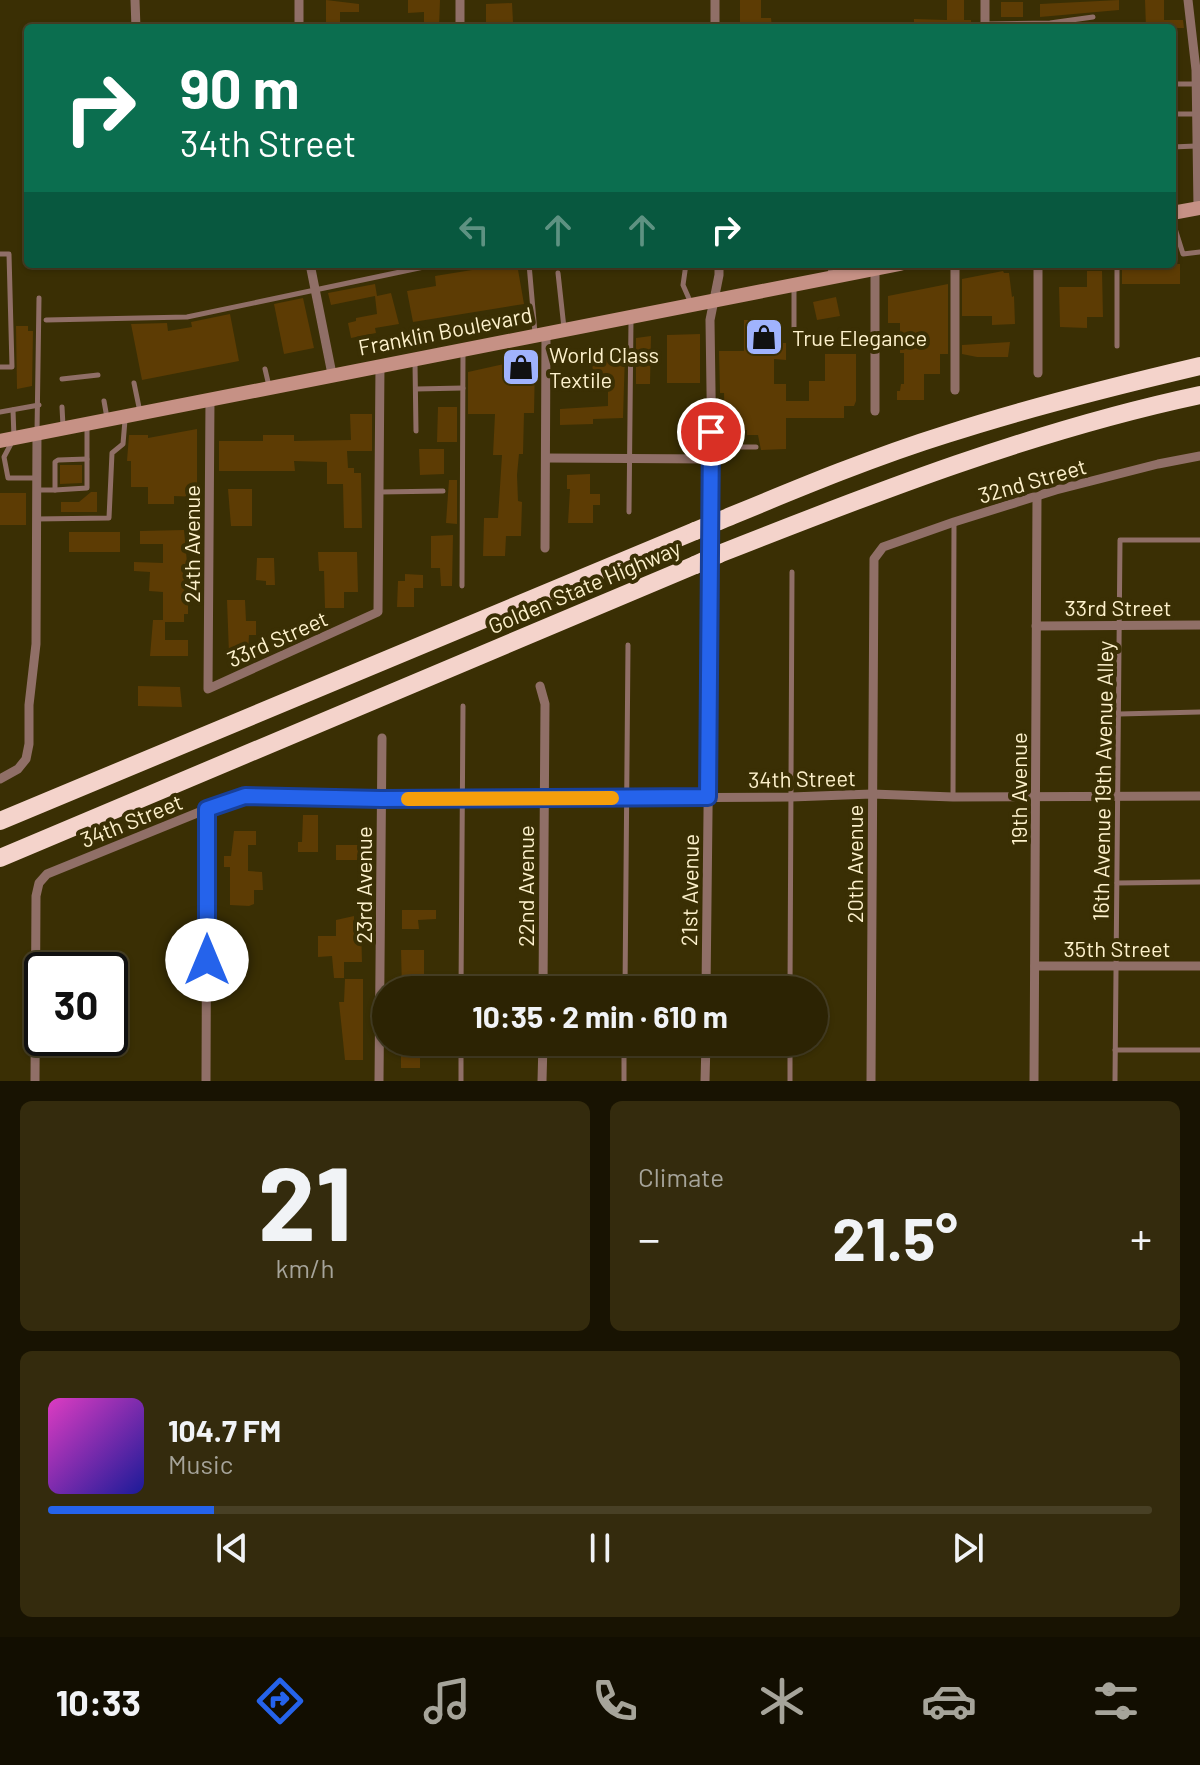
<!DOCTYPE html>
<meta charset="utf-8">
<style>
:root{--surface:#2c2303;--page:#342b0d;--text:#f1f3f6;--muted:#a6a49a;--line:#484025;--accent:#2563eb}
body{margin:0;font-family:Barlow,sans-serif;background:var(--page);color:var(--text);height:100vh;display:flex;flex-direction:column;font-size:30px;white-space:nowrap}
*{box-sizing:border-box;margin:0}
p{font-size:26px;color:var(--muted)}
.icon{flex:none;width:44px;height:44px;fill:none;stroke:currentColor;stroke-width:2;stroke-linecap:round;stroke-linejoin:round}
.map{position:relative;height:1081px;overflow:hidden}
.sheet{display:flex;flex-direction:column;gap:20px;padding:20px;background:#181302;flex:1}
.sheet>*{flex:none}
.top-card{position:absolute;left:24px;top:24px;width:1152px;height:244px;border-radius:8px;box-shadow:0 2px 6px #0004,0 0 0 2px var(--line);background:#0b6e4f;color:#fff;overflow:hidden}
.speed{position:absolute;left:24px;top:952px;display:flex;gap:16px;font-size:40px;font-weight:700;text-align:center}
.speed>*{display:grid;place-content:center;width:104px;height:104px;border-radius:50%;background:var(--surface);box-shadow:0 2px 6px #0004,0 0 0 2px var(--line);line-height:1}
.speed .limit{border:4px solid #111;border-radius:12px;background:#fff;color:#111}
.pin{position:absolute;display:grid;place-items:center;width:68px;height:68px;color:#fff;margin:-34px;border:4px solid #fff;border-radius:50%;box-shadow:0 2px 8px #0007}
.me{position:absolute;width:88px;margin:-44px;rotate:0deg;stroke-linejoin:round;filter:drop-shadow(0 0 6px #0008)}
.turn{display:flex;align-items:center;gap:28px;height:168px;padding:0 24px;font-size:36px}
.turn .icon{width:104px;height:104px;stroke-width:2.5}
.turn b{display:block;font-size:56px;line-height:68px}
.lanes{display:flex;align-items:center;height:76px;padding:0 24px;background:#0003;justify-content:center;gap:40px;direction:ltr}
.lanes .off{opacity:.35}
.big{font-size:60px;font-weight:700;line-height:1.1}
.sheet .tile{flex:1;display:flex;flex-direction:column;justify-content:center;gap:12px;min-width:0;padding:0 28px;border-radius:12px;background:var(--page)}
.sheet .dial{align-items:center;gap:0}
.dial b{font-size:104px;line-height:1}
.song{display:flex;align-items:center;gap:24px}
.cover{width:96px;height:96px;border-radius:12px;background:linear-gradient(135deg,hsl(310 70% 55%),hsl(240 70% 35%))}
.played{height:8px;border-radius:4px;background:linear-gradient(90deg,var(--accent) 15%,var(--line) 15%)}
.keys{display:flex;justify-content:space-around;direction:ltr}
.heat{display:flex;justify-content:space-between;align-items:center;font-size:44px;direction:ltr}
.sheet .tiles{flex:1;display:grid;gap:20px;grid-template-columns:1fr 1fr}
.tile:last-child{grid-column:span 2}
.trip{position:absolute;left:372px;top:976px;width:456px;height:80px;border-radius:40px;background:var(--surface);box-shadow:0 2px 6px #0004,0 0 0 2px var(--line);font-weight:700;line-height:80px;text-align:center}
.tabs{display:flex;height:128px;justify-content:space-around;align-items:center;background:#120e01;color:var(--muted)}
.tabs .icon{width:56px;height:56px}
.tabs .selected{color:var(--accent)}
.tabs b{font-size:36px;color:var(--text)}
.map>svg:first-child{display:block}
.building{fill:#5d3c04}
.lines{fill:none;stroke-linecap:round;stroke-linejoin:round}
.service{stroke:#906f67;stroke-width:5}
.minor{stroke:#906f67;stroke-width:9}
.secondary{stroke:#c69185;stroke-width:14}
.motorway{stroke:#f4d3cb;stroke-width:18}
.motorway-bridge{stroke:#f4d3cb;stroke-width:18}
.route-casing{stroke:#184099;stroke-width:20}
.route{stroke:#2563eb;stroke-width:14}
.slow{stroke:#f59e0b;stroke-width:14}
.labels{text-anchor:middle;dominant-baseline:central;stroke-width:8;stroke-linejoin:round;paint-order:stroke}
.street-label{font-size:22px;fill:#fdf1cc;stroke:#3a2f04}
.poi-label{font-size:22px;fill:#fdf1cc;stroke:#3a2f04;text-anchor:start}
</style>
<div class="map">
<svg width="1200" height="1081" viewBox="0 0 1200 1081">
<rect width="100%" height="100%" fill="#3a2f04"/>
<!-- building -->
<g class="building">
<path d="M326,0L359,4V12H340V28H326Z"/>
<path d="M408,0H440L439,28H424V12L408,13Z"/>
<path d="M740,0H761V18H771L772,28H740Z"/>
<path d="M947,0H964V20H971V28H914V19L947,20Z"/>
<path d="M1119,0V10L1040,17V4Z"/>
<path d="M1145,0H1164V20H1183L1184,28H1146Z"/>
<rect x="1001" y="2" width="22" height="15"/>
<path d="M512,3L513,22H486V4Z"/>
<path d="M509,264H517L524,304L413,322L407,291L436,286L435,276Z"/>
<rect x="1122" y="264" width="58" height="20"/>
<path d="M1003,271L1004,273H1009L1012,297L1014,296L1015,324L992,325V316H962V279Z"/>
<path d="M1087,271H1102L1103,317H1087V328L1060,327L1059,287H1087Z"/>
<path d="M375,284L377,296L391,293L399,324L375,328L376,333L351,338L348,323L356,321V318L377,314L375,296L331,305L328,293Z"/>
<path d="M948,284V354H940V374H924V400H897V391H900L901,384H904V353H900V323H888V296Z"/>
<path d="M836,297L840,316L817,320L813,302Z"/>
<path d="M303,298L314,348L284,354L274,304Z"/>
<path d="M230,314L239,361L142,380L131,324L167,323L168,331L192,327L191,322Z"/>
<path d="M744,320H764V332H774V343H786V360L774,359V384H786V401H809V381H825V354H856V401L854,406H844V418H786V449L761,450L758,435H747V430L725,431L724,393H720L719,351H744Z"/>
<path d="M16,326H28V331H33L32,386L17,389Z"/>
<path d="M700,334V383H667V335Z"/>
<path d="M651,336L650,384H636V338Z"/>
<path d="M1010,342L1008,357H977L962,354V345Z"/>
<path d="M605,347L606,353H625L623,418L593,419V424L560,425V409L608,406V373L594,375L589,350Z"/>
<path d="M504,362H535L534,413H524L523,454H519L517,475L518,501L522,502L521,536H506L505,556H483L484,518H498L502,455H493L495,414H468V372L504,364Z"/>
<path d="M438,407H457V442H437Z"/>
<path d="M350,414H372V451H347L348,468H354V473H361L362,528H344L343,484H327V462L294,461L295,471H219V441H263V435H294V441L351,440Z"/>
<path d="M197,429V497L174,496V504H148V487H131V461H127L129,435H148V438Z"/>
<path d="M419,449H444V474L420,475Z"/>
<path d="M60,465H82V483L60,484Z"/>
<path d="M590,474V494H600V505H593V523H568L570,489H567V475Z"/>
<path d="M449,480H457V524L446,523Z"/>
<path d="M228,489H252V526H231Z"/>
<path d="M91,492H97V512H61V502H79Z"/>
<rect x="0" y="493" width="26" height="32"/>
<path d="M184,530L188,574V614H184V622H165V640H188V656H150L153,620H163V592L149,591L150,572L134,571V562L163,563V544H140V531Z"/>
<rect x="69" y="532" width="51" height="20"/>
<path d="M453,535L452,586H441L440,568H431V536Z"/>
<path d="M318,552H357L358,592H344V608H325L324,571H319Z"/>
<path d="M257,558H274L275,585H266V581L256,580Z"/>
<path d="M405,574L423,575V588H414V607H397L398,581H405Z"/>
<path d="M227,600H245L246,621H256V635H249L248,654H229Z"/>
<path d="M138,686L180,687L182,707L138,706Z"/>
<path d="M303,815H318V852H298V842H302Z"/>
<path d="M234,831H256V845H248V871L262,872L263,890H254V904L249,906L230,905V867H224V856H231Z"/>
<path d="M336,845H363L362,860H336Z"/>
<path d="M402,910H436V919L418,920L419,929H402Z"/>
<path d="M354,916V919H358V926H361L362,962H344V978H334L332,956L318,957V936H336V920Z"/>
<path d="M401,950H424V975H413V990H402Z"/>
<path d="M345,979H363V1060H345L339,1002H344Z"/>
<rect x="401" y="1042" width="19" height="26"/>
</g>
<g class="lines">
<!-- service -->
<g class="service">
<path d="M986,24L1050,23L1093,17"/>
<path d="M1173,84H1196"/>
<path d="M1172,114H1196"/>
<path d="M1172,147L1196,146"/>
<path d="M1172,219L1183,254L1200,252"/>
<path d="M0,254H9L12,367H0"/>
<path d="M529,264L535,333"/>
<path d="M686,264L683,285L690,301"/>
<path d="M829,264L832,276"/>
<path d="M558,273L564,328"/>
<path d="M794,289V331"/>
<path d="M46,320L187,317L438,264"/>
<path d="M1117,346V264"/>
<path d="M415,363L416,431"/>
<path d="M265,369L269,386"/>
<path d="M62,379L98,375"/>
<path d="M134,383L140,412"/>
<path d="M416,389L463,388"/>
<path d="M104,401L107,418"/>
<path d="M62,407L63,426"/>
<path d="M13,410L14,438L4,457L8,478H37"/>
<path d="M0,412L39,405"/>
<path d="M37,432L39,298"/>
<path d="M713,459L724,455L730,447H756"/>
<path d="M37,490H55V462L58,460L87,459"/>
<path d="M55,490L87,488V428"/>
<path d="M380,492L443,491"/>
<path d="M629,512L631,320"/>
<path d="M36,519L109,518L112,453L123,444L125,420"/>
<path d="M462,586L463,353"/>
<path d="M1119,714L1200,712"/>
<path d="M953,797L954,523"/>
<path d="M1117,883L1200,882"/>
<path d="M461,990L463,706"/>
<path d="M625,990L628,645"/>
<path d="M790,990L792,572"/>
<path d="M1115,1050H1200"/>
<path d="M461,1081V1042"/>
<path d="M624,1081V1042"/>
<path d="M790,1081V1042"/>
<path d="M1115,1081L1120,540H1200"/>
</g>
<!-- minor -->
<g class="minor">
<path d="M135,0L136,28"/>
<path d="M299,0V28"/>
<path d="M460,0V28"/>
<path d="M715,0V28"/>
<path d="M985,0V28"/>
<path d="M1188,0L1196,70L1198,208"/>
<path d="M310,264L332,374"/>
<path d="M875,269V411"/>
<path d="M1038,373V264"/>
<path d="M955,390V264"/>
<path d="M210,399L208,689L378,612L380,365"/>
<path d="M546,458L712,459"/>
<path d="M545,548L546,332"/>
<path d="M1036,626L1200,625"/>
<path d="M540,686L545,704L543,990"/>
<path d="M0,779L18,769L26,759L29,744V705L36,644L37,433"/>
<path d="M1035,966H1200"/>
<path d="M706,990L712,459L710,320L719,275V264"/>
<path d="M35,1081L36,896L39,883L47,874L207,809L245,796L381,799L791,797L872,794L953,797L1200,796"/>
<path d="M206,1081L207,809"/>
<path d="M379,1081L382,738"/>
<path d="M542,1081L543,1042"/>
<path d="M705,1081L706,1042"/>
<path d="M871,1081L874,559L883,547L954,522L1056,490L1158,464L1200,456"/>
<path d="M1034,1081L1037,496"/>
</g>
<!-- secondary -->
<g class="secondary">
<path d="M1172,213L1200,208"/>
<path d="M0,441L900,264"/>
</g>
<!-- motorway -->
<g class="motorway">
<path d="M719,521C794,490 870,458 947,434C1030,407 1115,386 1200,366"/>
<path d="M719,554C876,492 1035,430 1200,395"/>
<path d="M0,821L695,531"/>
<path d="M0,858L695,565"/>
</g>
<!-- motorway-bridge -->
<g class="motorway-bridge">
<path d="M695,531L719,521"/>
<path d="M695,565L719,554"/>
</g>
</g>
<g class="lines">
<defs>
<path id="route" d="M207,960V809L245,796L381,799L708,797L711,432"/>
</defs>
<!-- route casing -->
<use href="#route" class="route-casing"/>
<!-- route -->
<use href="#route" class="route"/>
<!-- slow -->
<path class="slow" d="M408,799L612,798"/>
</g>
<!-- icons -->
<defs>
<symbol id="shop-square" viewBox="-11 -11 22 22"><rect x="-9" y="-9" width="18" height="18" rx="4" fill="#a0b3fd" stroke="#3a2f04"/><path d="M-5-2.5h2.3a2.7 3.5 0 0 1 5.4 0H5L5.5 6h-11ZM-1.5-2.5h3a1.5 2.3 0 0 0-3 0Z" fill="#111"/></symbol>
</defs>
<g fill-rule="evenodd">
<use href="#shop-square" x="742" y="315" width="44" height="44"/>
<use href="#shop-square" x="499" y="345" width="44" height="44"/>
</g>
<g class="labels">
<!-- street labels -->
<g class="street-label">
<text transform="translate(445 330) rotate(-11)">Franklin Boulevard</text>
<text transform="translate(1032 480) rotate(-16)">32nd Street</text>
<text transform="translate(191 544) rotate(-90)">24th Avenue</text>
<text transform="translate(584 586) rotate(-23)">Golden State Highway</text>
<text x="1118" y="607">33rd Street</text>
<text transform="translate(277 638) rotate(-24)">33rd Street</text>
<text transform="translate(802 778) rotate(-1)">34th Street</text>
<text transform="translate(1102 781) rotate(-89)">16th Avenue 19th Avenue Alley</text>
<text transform="translate(1018 789) rotate(-90)">19th Avenue</text>
<text transform="translate(131 820) rotate(-22)">34th Street</text>
<text transform="translate(854 864) rotate(-90)">20th Avenue</text>
<text transform="translate(363 885) rotate(-90)">23rd Avenue</text>
<text transform="translate(525 886) rotate(-90)">22nd Avenue</text>
<text transform="translate(689 890) rotate(-89)">21st Avenue</text>
<text x="1117" y="948">35th Street</text>
</g>
<!-- poi labels -->
<g class="poi-label">
<text x="792" y="337">True Elegance</text>
<text x="549" y="354">World Class<tspan x="549" dy="25">Textile</tspan></text>
</g>
</g>
</svg>
<div class="speed"><div class="limit">30</div></div>
<div class="pin" style="left:711px;top:432px;background:#d93025"><svg class="icon" aria-label="arrive" viewBox="0 0 24 24"><path d="M6 21V4h12l-3 4 3 4H6"/></svg></div>
<svg class="me" style="left:207px;top:960px" viewBox="-20 -20 40 40"><circle r="19" fill="#fff"/><path d="M0-13L10 11 0 6-10 11z" fill="#2563eb"/></svg>
<div class="trip">10:35 · 2 min · 610 m</div>
<div class="top-card">
<div class="turn"><svg class="icon" aria-label="right" viewBox="0 0 24 24"><path d="M7 20v-9h11M14 6l5 5-5 5"/></svg><div><b>90 m</b>34th Street</div></div>
<div class="lanes"><svg class="icon off" aria-label="left" viewBox="0 0 24 24"><path d="M17 20v-9H6M10 6l-5 5 5 5"/></svg><svg class="icon off" aria-label="ahead" viewBox="0 0 24 24"><path d="M12 20V5M6 11l6-6 6 6"/></svg><svg class="icon off" aria-label="ahead" viewBox="0 0 24 24"><path d="M12 20V5M6 11l6-6 6 6"/></svg><svg class="icon" aria-label="right" viewBox="0 0 24 24"><path d="M7 20v-9h11M14 6l5 5-5 5"/></svg></div>
</div>
</div>
<section class="sheet">
<div class="tiles">
<div class="tile dial"><b>21</b><p>km/h</p></div>
<div class="tile"><p>Climate</p>
<div class="heat"><a>−</a><b class="big">21.5°</b><a>+</a></div>
</div>
<div class="tile">
<div class="song"><i class="cover"></i><div><b>104.7 FM</b><p>Music</p></div></div>
<div class="played"></div>
<div class="keys"><svg class="icon" aria-label="previous" viewBox="0 0 24 24"><path d="M18 5L8 12l10 7zM5 5v14"/></svg><svg class="icon" aria-label="pause" viewBox="0 0 24 24"><path d="M8 5v14M16 5v14"/></svg><svg class="icon" aria-label="next" viewBox="0 0 24 24"><path d="M6 5l10 7-10 7zM19 5v14"/></svg></div>
</div>
</div>
</section>
<nav class="tabs">
<b>10:33</b>
<svg class="icon selected" aria-label="directions" viewBox="0 0 24 24"><path d="M12 3l9 9-9 9-9-9zM9 14v-3h6M13 9l2 2-2 2"/></svg>
<svg class="icon" aria-label="music" viewBox="0 0 24 24"><path d="M9 18V5l10-2v13"/><circle cx="6" cy="18" r="3"/><circle cx="16" cy="16" r="3"/></svg>
<svg class="icon" aria-label="phone" viewBox="0 0 24 24"><path d="M5 4h4l2 5-3 2q2 4 5 5l2-3 5 2v4C11 20 4 13 5 4z"/></svg>
<svg class="icon" aria-label="climate" viewBox="0 0 24 24"><path d="M12 3v18M4 7l16 10M4 17L20 7"/></svg>
<svg class="icon" aria-label="car" viewBox="0 0 24 24"><path d="M5 17H2v-5l4-1 3-4h7l3 4 3 1v5h-3M9 17h6M6 11h13"/><circle cx="7" cy="17" r="2"/><circle cx="17" cy="17" r="2"/></svg>
<svg class="icon" aria-label="filters" viewBox="0 0 24 24"><path d="M4 7h16M4 17h16"/><circle cx="9" cy="7" r="2"/><circle cx="15" cy="17" r="2"/></svg>
</nav>
